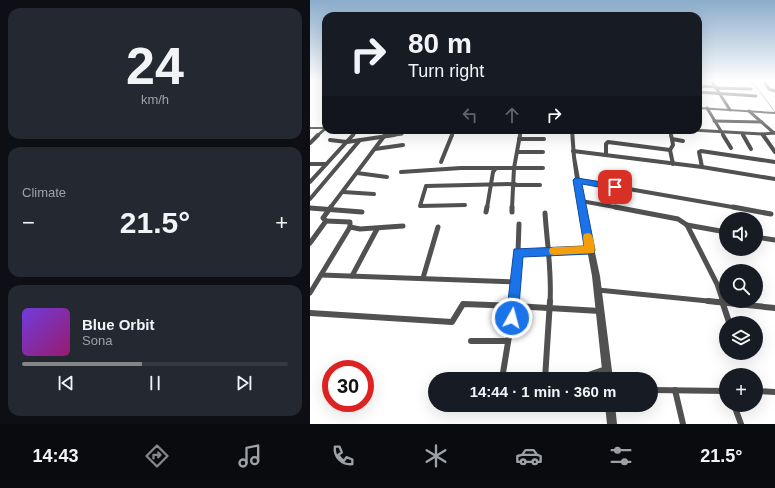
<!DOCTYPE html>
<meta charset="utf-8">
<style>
:root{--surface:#171b24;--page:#242831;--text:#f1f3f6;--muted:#9ea1a6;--line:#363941;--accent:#858687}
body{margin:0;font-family:Helvetica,sans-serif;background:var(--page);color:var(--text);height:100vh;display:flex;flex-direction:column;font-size:15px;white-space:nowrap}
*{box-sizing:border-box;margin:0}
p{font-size:13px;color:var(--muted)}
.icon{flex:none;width:22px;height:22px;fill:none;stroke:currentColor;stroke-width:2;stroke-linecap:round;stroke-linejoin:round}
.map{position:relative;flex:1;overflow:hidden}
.sheet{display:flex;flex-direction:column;gap:8px;padding:8px;background:#0d0f14;width:310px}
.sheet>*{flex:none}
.banner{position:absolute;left:12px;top:12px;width:380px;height:122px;border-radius:12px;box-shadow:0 4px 16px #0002;background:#171b24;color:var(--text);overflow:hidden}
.tools{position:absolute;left:409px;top:212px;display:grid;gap:8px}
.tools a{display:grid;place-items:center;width:44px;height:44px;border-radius:50%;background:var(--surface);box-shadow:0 4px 16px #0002;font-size:20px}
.speed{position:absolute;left:12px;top:360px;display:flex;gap:8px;font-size:20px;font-weight:700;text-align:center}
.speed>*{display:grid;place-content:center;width:52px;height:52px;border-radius:50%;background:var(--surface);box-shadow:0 4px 16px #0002;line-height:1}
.speed .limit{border:6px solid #d22;background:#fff;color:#111}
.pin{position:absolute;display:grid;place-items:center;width:34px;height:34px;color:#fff;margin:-17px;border-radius:8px;box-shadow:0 2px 6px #0006}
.me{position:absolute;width:44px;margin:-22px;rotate:7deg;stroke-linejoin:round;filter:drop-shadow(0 0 3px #0008)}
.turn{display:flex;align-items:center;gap:14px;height:84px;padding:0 20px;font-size:18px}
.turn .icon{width:52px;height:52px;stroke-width:2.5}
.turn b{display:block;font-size:28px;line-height:34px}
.lanes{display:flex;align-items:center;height:38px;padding:0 20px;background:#0003;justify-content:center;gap:20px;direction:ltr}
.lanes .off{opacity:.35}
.big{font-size:30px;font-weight:800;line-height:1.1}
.sheet .tile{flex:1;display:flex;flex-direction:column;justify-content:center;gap:6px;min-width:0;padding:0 14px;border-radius:12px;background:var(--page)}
.sheet .dial{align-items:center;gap:0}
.dial b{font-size:52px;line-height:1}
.song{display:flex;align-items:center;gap:12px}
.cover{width:48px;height:48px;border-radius:6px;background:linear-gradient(135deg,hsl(260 70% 55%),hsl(320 70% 35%))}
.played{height:4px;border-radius:2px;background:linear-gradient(90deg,var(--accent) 45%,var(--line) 45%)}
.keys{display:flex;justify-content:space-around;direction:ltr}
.heat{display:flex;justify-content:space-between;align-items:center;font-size:22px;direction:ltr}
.trip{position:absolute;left:118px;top:372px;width:230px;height:40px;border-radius:20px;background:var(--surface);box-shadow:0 4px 16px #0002;font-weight:800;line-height:40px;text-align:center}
.tab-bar{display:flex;height:64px;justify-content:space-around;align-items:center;background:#090b0e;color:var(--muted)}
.tab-bar .icon{width:28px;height:28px}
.tab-bar .selected{color:var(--accent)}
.tab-bar b{font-size:18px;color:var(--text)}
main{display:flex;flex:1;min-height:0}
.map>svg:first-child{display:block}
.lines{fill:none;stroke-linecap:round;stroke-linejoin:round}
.stream{stroke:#9f9f9f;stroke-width:1}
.minor-far3{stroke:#515151;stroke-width:3}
.minor-far2{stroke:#515151;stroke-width:4}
.minor-far1{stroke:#515151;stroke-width:5}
.minor{stroke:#515151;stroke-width:6}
.tertiary{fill:#515151;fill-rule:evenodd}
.route{fill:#1a73e8;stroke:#114b97}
.slow{fill:#f59e0b}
</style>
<main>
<section class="sheet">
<div class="tile dial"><b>24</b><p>km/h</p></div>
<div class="tile"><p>Climate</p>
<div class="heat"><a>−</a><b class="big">21.5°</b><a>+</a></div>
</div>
<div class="tile">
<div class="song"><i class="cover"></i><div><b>Blue Orbit</b><p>Sona</p></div></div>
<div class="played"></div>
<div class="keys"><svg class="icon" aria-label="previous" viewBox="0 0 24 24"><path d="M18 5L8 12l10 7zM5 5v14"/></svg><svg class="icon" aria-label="pause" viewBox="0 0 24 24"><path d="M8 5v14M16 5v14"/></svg><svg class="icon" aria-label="next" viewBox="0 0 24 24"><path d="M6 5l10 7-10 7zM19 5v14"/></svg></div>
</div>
</section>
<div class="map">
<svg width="465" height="424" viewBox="0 0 465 424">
<rect width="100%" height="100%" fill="#fff"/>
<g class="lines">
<!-- stream -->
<path class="stream" d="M435,80L445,85L465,112"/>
<!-- minor-far3 -->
<g class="minor-far3">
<path d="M401,80L420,110"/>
<path d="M453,80L459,89L465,91"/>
<path d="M388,86L406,87"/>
<path d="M406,88L441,89"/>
<path d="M388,92L446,96"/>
<path d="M397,108L414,136"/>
<path d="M439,111L464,133"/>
<path d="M404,121L452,122"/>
<path d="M346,130H360"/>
<path d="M360,130L361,136"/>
<path d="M382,130L452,134L465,133"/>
<path d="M432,133L434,136"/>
<path d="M452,134L454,136"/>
<path d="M7,136L16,128"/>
<path d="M42,136L48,130"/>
<path d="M75,136L77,130"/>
<path d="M78,136L92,134"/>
<path d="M142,136L144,130"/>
<path d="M210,136L211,130"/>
</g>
<!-- minor-far2 -->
<g class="minor-far2">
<path d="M361,135L362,139L373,141"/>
<path d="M413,135L421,148"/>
<path d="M433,135L441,149"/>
<path d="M453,135L465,152"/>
<path d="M209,139H234"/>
<path d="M362,139L363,145L360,150L363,164"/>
<path d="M20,140L37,142L84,135"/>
<path d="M0,143L8,135"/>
<path d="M65,149L93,145"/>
<path d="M263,151L392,167L389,152L391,151L465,162"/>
<path d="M207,152H233"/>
<path d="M296,155V144L298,142L360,150"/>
<path d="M131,162L142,135"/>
<path d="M0,164H16"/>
<path d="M392,167L465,179"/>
<path d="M91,172L151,168H233"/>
<path d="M47,173L77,177"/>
<path d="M267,180L428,208"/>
<path d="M0,182L43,135"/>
<path d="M205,185H230"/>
<path d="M33,192L64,194"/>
<path d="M0,199L50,140"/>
<path d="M271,201L310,208"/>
<path d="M155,205L110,206L116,186L205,184"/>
<path d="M0,208H4"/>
<path d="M20,208L75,135"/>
<path d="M177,208L183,172L186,168"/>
<path d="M202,208L204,168L210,135"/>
</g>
<!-- minor-far1 -->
<g class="minor-far1">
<path d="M305,207L368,219L377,225L416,232"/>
<path d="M423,207L461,214"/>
<path d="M0,208L52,212"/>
<path d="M176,212L177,207"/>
<path d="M202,212V207"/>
<path d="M235,213C237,243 242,273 240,302"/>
<path d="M16,221L40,222V227L50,229L93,226"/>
<path d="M377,225L407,284L413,302"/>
<path d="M446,237L465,240"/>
<path d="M0,243L16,221L13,218L21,207"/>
<path d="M208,252L209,224"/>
<path d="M11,275L206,282"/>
<path d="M42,276L67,229"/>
<path d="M113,278L128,227"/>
<path d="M288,290L408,302"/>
<path d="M0,293L40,227"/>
<path d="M204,302L208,252L280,250"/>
</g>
<!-- minor -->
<g class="minor">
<path d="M204,301V306L290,311"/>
<path d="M398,301L465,308"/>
<path d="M412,301L419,322"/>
<path d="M0,313L142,322L153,304L204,306L192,379"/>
<path d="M161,341H198"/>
<path d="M235,379L240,301"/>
<path d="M266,379L296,369"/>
<path d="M341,390L416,391"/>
<path d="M365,390L373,424"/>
<path d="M446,391L465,392"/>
<path d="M424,405L431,424"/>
</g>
<!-- tertiary -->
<g class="tertiary">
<path d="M388,107L465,112V114L388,109Z"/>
<rect x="0" y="127" width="16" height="2"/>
<path d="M260,130H264L266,157L274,201L290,276L303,379H293L282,276L268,201L262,157Z"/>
<path d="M295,405H305L307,424H297Z"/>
</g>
</g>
<!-- sky -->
<linearGradient id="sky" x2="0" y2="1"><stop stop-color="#8baccb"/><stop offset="0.58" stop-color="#fff"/><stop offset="1" stop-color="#fff" stop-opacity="0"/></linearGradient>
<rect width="465" height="139" fill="url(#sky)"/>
<!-- route -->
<path class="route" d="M265,178H267L305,184L309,187L305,190L272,184L285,250L284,253L280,254L213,257L208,318L206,322L202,324L198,322L196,318L204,249L274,246L263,180Z"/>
<!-- slow -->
<path class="slow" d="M278,233L281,234C284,239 286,248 284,253L244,255L240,254L239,251L240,248L244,247L274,246L273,237L274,234Z"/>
</svg>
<div class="tools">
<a><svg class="icon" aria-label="sound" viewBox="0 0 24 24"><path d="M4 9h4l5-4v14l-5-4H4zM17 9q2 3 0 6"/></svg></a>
<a><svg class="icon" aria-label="search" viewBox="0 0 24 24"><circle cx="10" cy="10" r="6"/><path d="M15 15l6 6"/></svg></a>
<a><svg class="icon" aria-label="layers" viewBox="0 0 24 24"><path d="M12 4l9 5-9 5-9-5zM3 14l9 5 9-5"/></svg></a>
<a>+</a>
</div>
<div class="speed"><div class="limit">30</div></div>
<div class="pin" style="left:305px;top:187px;background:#d93025"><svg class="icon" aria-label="arrive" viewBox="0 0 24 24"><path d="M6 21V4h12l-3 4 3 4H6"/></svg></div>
<svg class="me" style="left:202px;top:318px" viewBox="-20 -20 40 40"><circle r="17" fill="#1a73e8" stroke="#fff" stroke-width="3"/><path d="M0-11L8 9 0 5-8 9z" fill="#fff"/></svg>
<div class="trip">14:44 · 1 min · 360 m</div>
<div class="banner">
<div class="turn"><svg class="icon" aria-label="right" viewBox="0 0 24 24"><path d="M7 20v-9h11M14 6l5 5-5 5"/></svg><div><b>80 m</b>Turn right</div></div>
<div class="lanes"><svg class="icon off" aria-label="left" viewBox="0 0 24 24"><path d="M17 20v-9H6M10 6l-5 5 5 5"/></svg><svg class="icon off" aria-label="ahead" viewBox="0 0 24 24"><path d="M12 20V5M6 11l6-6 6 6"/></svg><svg class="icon" aria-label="right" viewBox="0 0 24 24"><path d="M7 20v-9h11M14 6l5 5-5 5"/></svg></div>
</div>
</div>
</main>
<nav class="tab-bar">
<b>14:43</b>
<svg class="icon selected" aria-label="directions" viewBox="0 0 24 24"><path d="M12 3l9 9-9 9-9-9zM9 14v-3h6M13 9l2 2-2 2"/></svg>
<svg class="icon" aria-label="music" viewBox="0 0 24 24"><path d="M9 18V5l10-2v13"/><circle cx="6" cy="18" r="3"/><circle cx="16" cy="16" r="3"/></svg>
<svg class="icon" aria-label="phone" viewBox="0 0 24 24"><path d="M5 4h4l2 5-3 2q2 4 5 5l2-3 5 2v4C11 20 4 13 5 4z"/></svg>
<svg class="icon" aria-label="climate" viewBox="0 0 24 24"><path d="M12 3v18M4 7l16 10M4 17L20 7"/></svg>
<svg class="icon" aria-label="car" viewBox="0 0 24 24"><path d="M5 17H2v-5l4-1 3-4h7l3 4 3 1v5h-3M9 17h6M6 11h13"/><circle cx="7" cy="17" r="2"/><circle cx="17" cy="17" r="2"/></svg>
<svg class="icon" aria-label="filters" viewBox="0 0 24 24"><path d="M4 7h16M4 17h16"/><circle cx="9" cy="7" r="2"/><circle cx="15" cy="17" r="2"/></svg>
<b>21.5°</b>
</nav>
